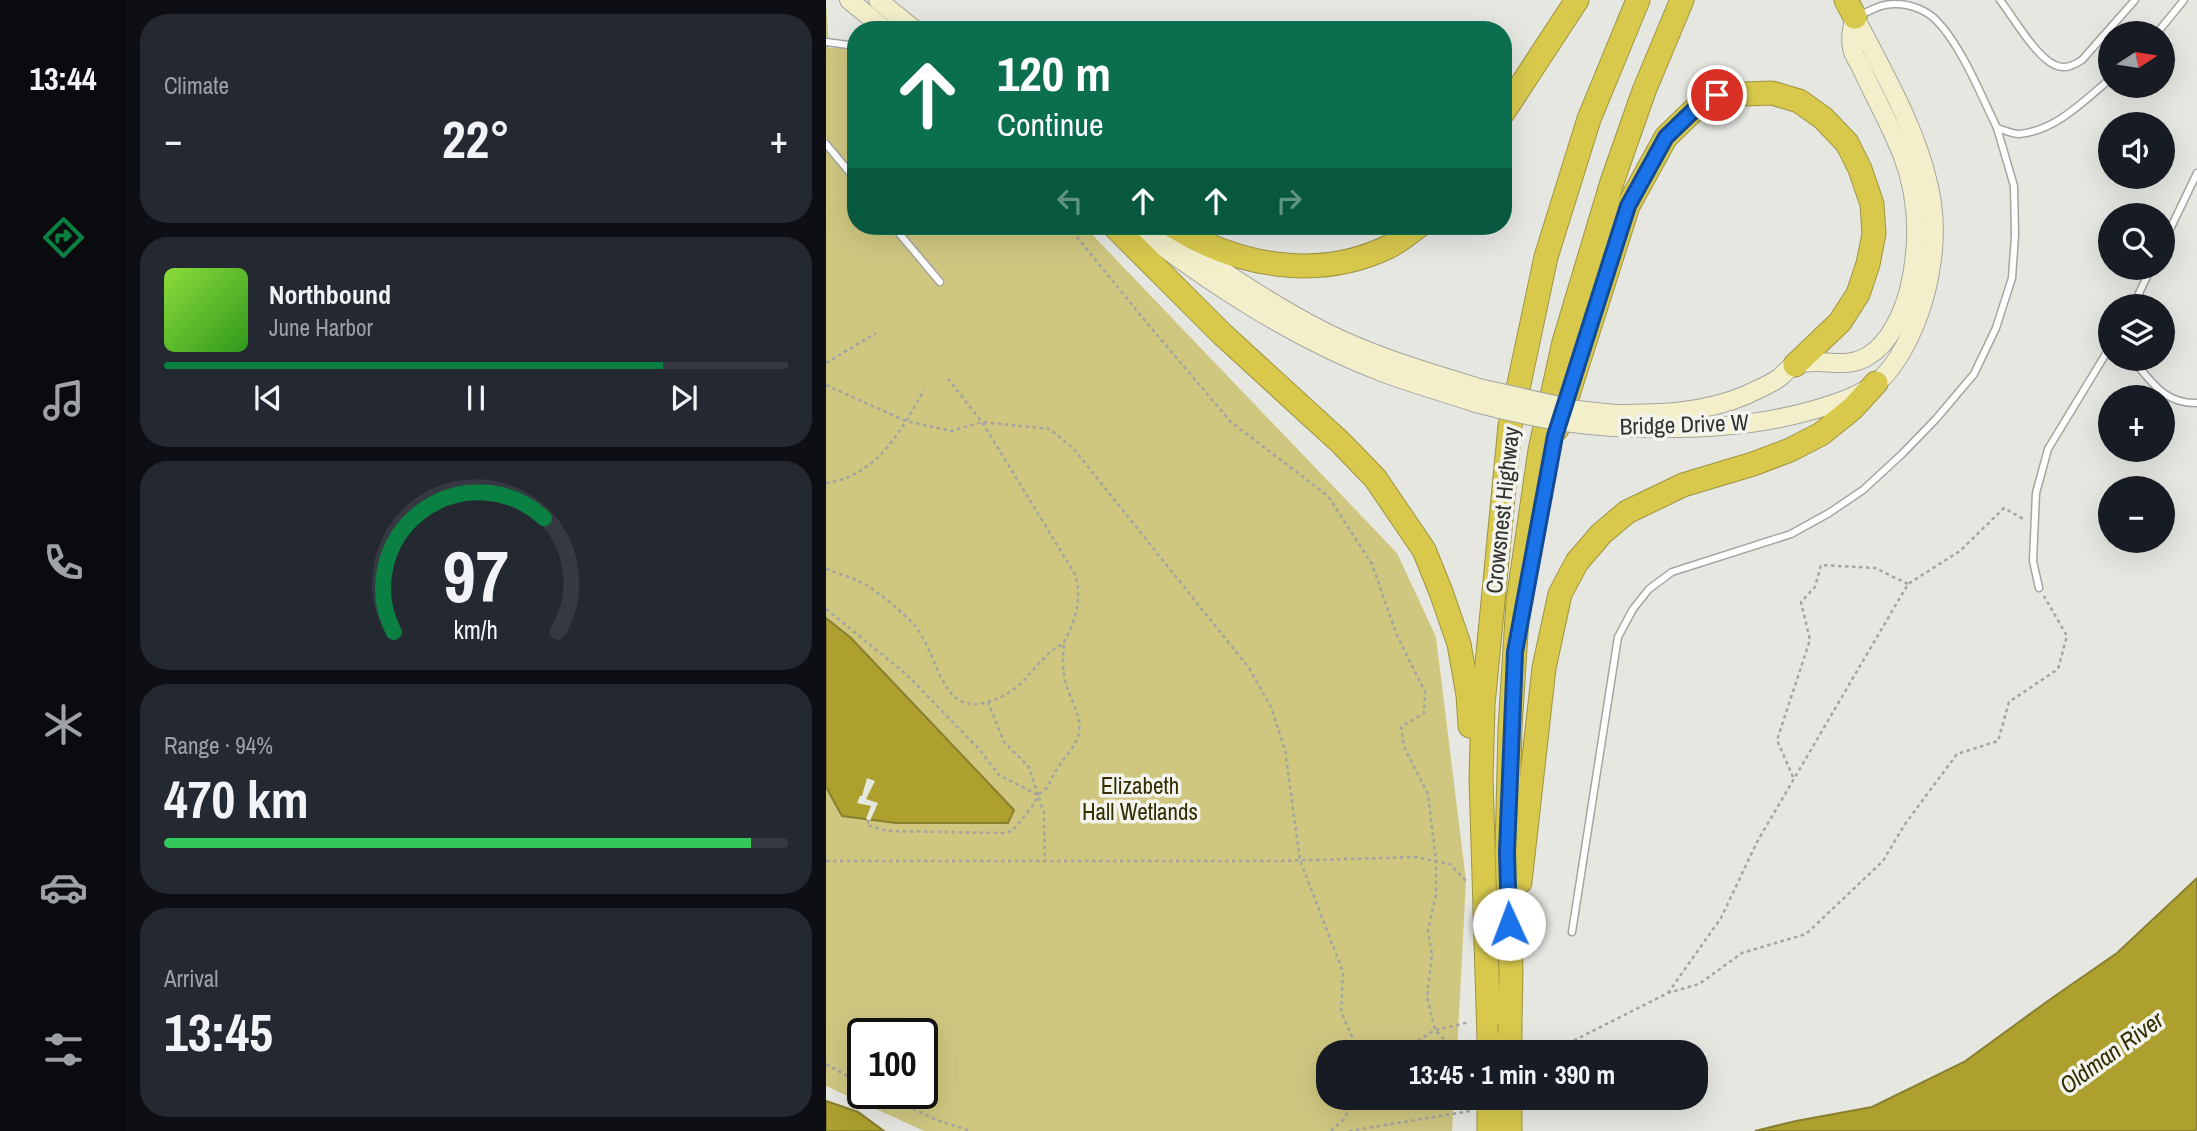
<!DOCTYPE html>
<meta charset="utf-8">
<style>
:root{--surface:#171b24;--page:#242831;--text:#f1f3f6;--muted:#9ea1a6;--line:#363941;--accent:#0b8043}
body{margin:0;font-family:"Archivo Narrow",sans-serif;background:var(--page);color:var(--text);height:100vh;display:flex;flex-direction:column;font-size:26px;white-space:nowrap}
*{box-sizing:border-box;margin:0}
p{font-size:23px;color:var(--muted)}
.icon{flex:none;width:38px;height:38px;fill:none;stroke:currentColor;stroke-width:2;stroke-linecap:round;stroke-linejoin:round}
.map{position:relative;flex:1;overflow:hidden}
.details{display:flex;flex-direction:column;gap:14px;padding:14px;background:#0d0f14;width:700px}
.details>*{flex:none}
.banner{position:absolute;left:21px;top:21px;width:665px;height:214px;border-radius:28px;box-shadow:0 7px 28px #0002;background:#0b6e4f;color:#fff;overflow:hidden}
.needle{width:46px;rotate:78deg}
.buttons{position:absolute;left:1272px;top:21px;display:grid;gap:14px}
.buttons a{display:grid;place-items:center;width:77px;height:77px;border-radius:50%;background:var(--surface);box-shadow:0 7px 28px #0002;font-size:35px}
.speed{position:absolute;left:21px;top:1018px;display:flex;gap:14px;font-size:35px;font-weight:700;text-align:center}
.speed>*{display:grid;place-content:center;width:91px;height:91px;border-radius:50%;background:var(--surface);box-shadow:0 7px 28px #0002;line-height:1}
.speed .limit{border:4px solid #111;border-radius:10px;background:#fff;color:#111}
.pin{position:absolute;display:grid;place-items:center;width:60px;height:60px;color:#fff;margin:-30px;border:4px solid #fff;border-radius:50%;box-shadow:0 2px 7px #0007}
.me{position:absolute;width:77px;margin:-38px;rotate:358deg;stroke-linejoin:round;filter:drop-shadow(0 0 5px #0008)}
.turn{display:flex;align-items:center;gap:24px;height:147px;padding:0 35px;font-size:32px}
.turn .icon{width:91px;height:91px;stroke-width:2.5}
.turn b{display:block;font-size:49px;line-height:60px}
.lanes{display:flex;align-items:center;height:66px;padding:0 35px;background:#0003;justify-content:center;gap:35px;direction:ltr}
.lanes .off{opacity:.35}
.big{font-size:52px;font-weight:700;line-height:1.1}
.details .tile{flex:1;display:flex;flex-direction:column;justify-content:center;gap:10px;min-width:0;padding:0 24px;border-radius:28px;background:var(--page)}
.details .dial{align-items:center;gap:0}
.dial svg{height:182px;overflow:visible;fill:none;stroke:var(--line);stroke-width:7;stroke-linecap:round;text-anchor:middle}
.dial text{fill:var(--text);stroke:none}
.song{display:flex;align-items:center;gap:21px}
.cover{width:84px;height:84px;border-radius:10px;background:linear-gradient(135deg,hsl(90 70% 55%),hsl(110 70% 35%))}
.played{height:7px;border-radius:4px;background:linear-gradient(90deg,var(--accent) 80%,var(--line) 80%)}
.keys{display:flex;justify-content:space-around;direction:ltr}
.heat{display:flex;justify-content:space-between;align-items:center;font-size:38px;direction:ltr}
.charge{height:10px;border-radius:5px;background:linear-gradient(90deg,#34c759 94%,var(--line) 0)}
.trip{position:absolute;left:490px;top:1040px;width:392px;height:70px;border-radius:28px;background:var(--surface);box-shadow:0 7px 28px #0002;font-weight:700;line-height:70px;text-align:center}
main{display:flex;flex:1;min-height:0}
.menu{display:flex;flex-direction:column;width:126px;justify-content:space-around;align-items:center;background:#090b0e;color:var(--muted)}
.menu .icon{width:49px;height:49px}
.menu .on{color:var(--accent)}
.menu b{font-size:32px;color:var(--text)}
.map>svg:first-child{display:block}
.green{fill:#cfc780;fill-rule:evenodd}
.water{fill:#ada02f;stroke:#887f2f;stroke-width:2}
.pier{fill:#e7e7e2}
.lines{fill:none;stroke-linecap:round;stroke-linejoin:round}
.lane-casing{stroke:#a5a5a0;stroke-width:9}
.secondary-casing{stroke:#a5a5a0;stroke-width:20}
.highway-casing{stroke:#9e9442;stroke-width:25}
.path{stroke:#a4a4a0;stroke-width:2.5;stroke-dasharray:3.5 3.5;stroke-linecap:butt}
.lane{stroke:#fff;stroke-width:6}
.secondary{stroke:#f3efca;stroke-width:18}
.highway{stroke:#d8c94d;stroke-width:23}
.secondary-bridge-casing{stroke:#a5a5a0;stroke-width:20;stroke-linecap:butt}
.highway-bridge-casing{stroke:#9e9442;stroke-width:25;stroke-linecap:butt}
.secondary-bridge{stroke:#f3efca;stroke-width:18}
.highway-bridge{stroke:#d8c94d;stroke-width:23}
.route-casing{stroke:#114b97;stroke-width:18}
.route{stroke:#1a73e8;stroke-width:12}
.labels{text-anchor:middle;dominant-baseline:central;stroke-width:7;stroke-linejoin:round;paint-order:stroke}
.street-label{font-size:23px;fill:#31312f;stroke:#f4f4ef}
.park-label{font-size:23px;fill:#342e00;stroke:#f4f4ef}
.water-label{font-size:24px;font-style:italic;fill:#332d00;stroke:#f4f4ef}
</style>
<main>
<nav class="menu">
<b>13:44</b>
<svg class="icon on" aria-label="directions" viewBox="0 0 24 24"><path d="M12 3l9 9-9 9-9-9zM9 14v-3h6M13 9l2 2-2 2"/></svg>
<svg class="icon" aria-label="music" viewBox="0 0 24 24"><path d="M9 18V5l10-2v13"/><circle cx="6" cy="18" r="3"/><circle cx="16" cy="16" r="3"/></svg>
<svg class="icon" aria-label="phone" viewBox="0 0 24 24"><path d="M5 4h4l2 5-3 2q2 4 5 5l2-3 5 2v4C11 20 4 13 5 4z"/></svg>
<svg class="icon" aria-label="climate" viewBox="0 0 24 24"><path d="M12 3v18M4 7l16 10M4 17L20 7"/></svg>
<svg class="icon" aria-label="car" viewBox="0 0 24 24"><path d="M5 17H2v-5l4-1 3-4h7l3 4 3 1v5h-3M9 17h6M6 11h13"/><circle cx="7" cy="17" r="2"/><circle cx="17" cy="17" r="2"/></svg>
<svg class="icon" aria-label="filters" viewBox="0 0 24 24"><path d="M4 7h16M4 17h16"/><circle cx="9" cy="7" r="2"/><circle cx="15" cy="17" r="2"/></svg>
</nav>
<section class="details">
<div class="tile"><p>Climate</p>
<div class="heat"><a>−</a><b class="big">22°</b><a>+</a></div>
</div>
<div class="tile">
<div class="song"><i class="cover"></i><div><b>Northbound</b><p>June Harbor</p></div></div>
<div class="played"></div>
<div class="keys"><svg class="icon" aria-label="previous" viewBox="0 0 24 24"><path d="M18 5L8 12l10 7zM5 5v14"/></svg><svg class="icon" aria-label="pause" viewBox="0 0 24 24"><path d="M8 5v14M16 5v14"/></svg><svg class="icon" aria-label="next" viewBox="0 0 24 24"><path d="M6 5l10 7-10 7zM19 5v14"/></svg></div>
</div>
<div class="tile dial"><svg viewBox="0 0 100 80">
<path d="M14 69A42 42 0 1 1 86 69"/>
<path d="M14 69A42 42 0 0 1 80 19" stroke="#0b8043"/>
<text x="50" y="56" font-size="32" font-weight="700">97</text>
<text x="50" y="72" font-size="11">km/h</text>
</svg></div>
<div class="tile"><p>Range · 94%</p><b class="big">470 km</b><div class="charge"></div></div>
<div class="tile"><p>Arrival</p><b class="big">13:45</b></div>
</section>
<div class="map">
<svg width="1371" height="1131" viewBox="0 0 1371 1131">
<rect width="100%" height="100%" fill="#e7e7e2"/>
<!-- green -->
<path class="green" d="M0,3L3,48L30,47V226H258L571,553L610,637L640,881L631,1052H502V1097H628L626,1131H98L0,1086ZM37,1034H96V1094H37Z"/>
<!-- water -->
<g class="water">
<path d="M0,618L25,638L188,810L182,823H70L16,816L0,787Z"/>
<path d="M1371,878V1129L1368,1131H929L970,1121L1046,1107L1138,1062L1226,998L1291,953Z"/>
<path d="M0,1101L32,1112L58,1131H0Z"/>
</g>
<!-- pier -->
<path class="pier" d="M41,778L49,781L40,799L52,803L44,821L40,819L45,806L31,803L34,796H36Z"/>
<g class="lines">
<defs>
<g id="lane">
<path d="M1174,0C1187,17 1210,57 1229,65C1239,70 1248,65 1256,60L1309,0"/>
<path d="M1034,15C1046,10 1057,3 1070,4C1084,4 1100,10 1110,20C1135,45 1155,95 1171,128C1178,130 1186,134 1193,134C1229,131 1258,101 1284,79"/>
<path d="M1331,33L1358,0"/>
<path d="M0,42L30,46"/>
<path d="M0,144L30,180"/>
<path d="M67,226L114,282"/>
<path d="M1337,244L1371,173"/>
<path d="M1307,306L1325,268"/>
<path d="M1306,359C1325,381 1338,404 1371,403"/>
<path d="M1213,588L1207,561L1210,493L1222,449L1284,347"/>
<path d="M746,932L792,637L807,609L823,589L846,572L965,534L1003,513L1037,490L1076,454L1110,419L1148,374L1170,328L1186,278L1189,235L1188,186L1171,128"/>
</g>
<g id="secondary">
<path d="M23,0L60,30"/>
<path d="M52,0L89,30"/>
<path d="M309,226C386,285 467,338 558,373C588,384 620,393 650,403"/>
<path d="M334,226C387,266 442,303 501,333C549,357 602,372 653,388"/>
<path d="M789,414C834,414 878,413 920,395C930,390 943,385 953,378C958,374 963,367 970,365C993,356 1018,371 1042,356C1064,343 1077,313 1083,290C1094,244 1093,198 1076,154C1064,124 1048,96 1035,67C1032,61 1027,55 1026,48C1024,37 1026,28 1029,17"/>
<path d="M786,427C856,430 924,429 991,409C1011,403 1033,396 1049,384C1072,367 1089,328 1097,302C1108,264 1112,226 1103,187C1090,127 1057,72 1029,17"/>
</g>
<g id="highway">
<path d="M1020,0L1029,17"/>
<path d="M677,113L751,0"/>
<path d="M288,226L396,334L514,442L549,478L598,550L615,592L633,644L642,695L644,726"/>
<path d="M347,226C410,266 492,281 562,247C573,242 583,233 593,226"/>
<path d="M731,429L802,206L840,137L869,109L891,95L946,93L973,101L997,118L1021,143L1034,169L1046,204L1048,234L1042,264L1032,294L1014,322L969,365"/>
<path d="M694,882L718,668L734,594L751,562L775,534L801,512L857,485L927,464L964,450L995,434L1026,409L1050,383"/>
<path d="M684,1024L685,972L681,852L684,728L692,601L714,450L738,342L786,182L818,91L856,0"/>
<path d="M663,1039L655,778L657,705L684,426L720,257L763,119L812,0"/>
</g>
</defs>
<!-- lane casing -->
<use href="#lane" class="lane-casing"/>
<!-- secondary casing -->
<use href="#secondary" class="secondary-casing"/>
<!-- highway casing -->
<use href="#highway" class="highway-casing"/>
<!-- path -->
<g class="path">
<path d="M242,226L316,317L405,422L502,496L546,564L570,633L599,692L598,713L575,727L578,747L602,794L610,861V894L602,930L606,955L601,997L609,1030L621,1042L643,1050"/>
<path d="M0,363L50,333"/>
<path d="M0,385L80,421L125,431L156,422L224,429L247,448L423,668L445,707L459,750L474,860L517,972L515,1012L533,1052"/>
<path d="M0,483C51,476 75,431 98,390"/>
<path d="M0,569C13,574 28,578 40,585C51,591 81,616 89,626C116,659 114,728 177,696C197,686 207,668 223,653C227,649 232,647 236,644C240,640 241,635 244,630C252,611 255,594 249,574L156,422L122,379"/>
<path d="M0,609L80,674L153,749L173,775L212,795L218,813L219,861"/>
<path d="M967,777L951,740L984,640L975,602L989,587L995,565L1049,568L1082,584"/>
<path d="M213,794C226,786 223,780 231,769C238,757 251,745 253,732C256,715 242,696 239,680C236,667 237,655 238,642"/>
<path d="M43,820L41,825L61,831L180,833L187,830L208,804L212,795L203,767L178,742L162,702"/>
<path d="M0,861H453L590,857L624,864L640,881"/>
<path d="M842,993L895,918L931,842L1082,584L1134,551L1178,508L1199,520"/>
<path d="M574,1052L609,1030L644,1022"/>
<path d="M715,1052L733,1048L842,993L873,984L916,953L980,934L1057,861L1079,824L1131,754L1172,741L1183,702L1232,669L1241,636L1218,596"/>
<path d="M0,1064L37,1085"/>
<path d="M55,1094L111,1120L145,1131"/>
<path d="M505,1131L517,1120L531,1097"/>
<path d="M523,1131L644,1111"/>
</g>
<!-- lane -->
<use href="#lane" class="lane"/>
<!-- secondary -->
<use href="#secondary" class="secondary"/>
<!-- highway -->
<use href="#highway" class="highway"/>
<defs>
<g id="secondary-bridge">
<path d="M653,388L751,410L789,414"/>
<path d="M650,403C695,415 740,424 786,427"/>
</g>
<g id="highway-bridge">
<path d="M684,1024V1052"/>
<path d="M663,1052V1039"/>
<path d="M684,1097V1131"/>
<path d="M663,1131V1097"/>
</g>
</defs>
<!-- secondary-bridge casing -->
<use href="#secondary-bridge" class="secondary-bridge-casing"/>
<!-- highway-bridge casing -->
<use href="#highway-bridge" class="highway-bridge-casing"/>
<!-- secondary-bridge -->
<use href="#secondary-bridge" class="secondary-bridge"/>
<!-- highway-bridge -->
<use href="#highway-bridge" class="highway-bridge"/>
</g>
<g class="lines">
<defs>
<path id="route" d="M683,924L681,852L689,652L729,436L802,206L840,137L869,109L891,95"/>
</defs>
<!-- route casing -->
<use href="#route" class="route-casing"/>
<!-- route -->
<use href="#route" class="route"/>
</g>
<g class="labels">
<!-- street labels -->
<g class="street-label">
<text transform="translate(858 424) rotate(-2)">Bridge Drive W</text>
<text transform="translate(676 510) rotate(-84)">Crowsnest Highway</text>
</g>
<!-- park labels -->
<g class="park-label">
<text x="314" y="785">Elizabeth<tspan x="314" dy="26">Hall Wetlands</tspan></text>
</g>
<!-- water labels -->
<g class="water-label">
<text transform="translate(1285 1052) rotate(-36)">Oldman River</text>
</g>
</g>
</svg>
<div class="buttons">
<a><svg class="needle" viewBox="-14 -14 28 28"><path d="M0-13l5 13h-10z" fill="#e53935"/><path d="M0 13l5-13h-10z" fill="#9ea1a6"/></svg></a>
<a><svg class="icon" aria-label="sound" viewBox="0 0 24 24"><path d="M4 9h4l5-4v14l-5-4H4zM17 9q2 3 0 6"/></svg></a>
<a><svg class="icon" aria-label="search" viewBox="0 0 24 24"><circle cx="10" cy="10" r="6"/><path d="M15 15l6 6"/></svg></a>
<a><svg class="icon" aria-label="layers" viewBox="0 0 24 24"><path d="M12 4l9 5-9 5-9-5zM3 14l9 5 9-5"/></svg></a>
<a>+</a>
<a>−</a>
</div>
<div class="speed"><div class="limit">100</div></div>
<div class="pin" style="left:891px;top:95px;background:#d93025"><svg class="icon" aria-label="arrive" viewBox="0 0 24 24"><path d="M6 21V4h12l-3 4 3 4H6"/></svg></div>
<svg class="me" style="left:683px;top:924px" viewBox="-20 -20 40 40"><circle r="19" fill="#fff"/><path d="M0-13L10 11 0 6-10 11z" fill="#1a73e8"/></svg>
<div class="trip">13:45 · 1 min · 390 m</div>
<div class="banner">
<div class="turn"><svg class="icon" aria-label="ahead" viewBox="0 0 24 24"><path d="M12 20V5M6 11l6-6 6 6"/></svg><div><b>120 m</b>Continue</div></div>
<div class="lanes"><svg class="icon off" aria-label="left" viewBox="0 0 24 24"><path d="M17 20v-9H6M10 6l-5 5 5 5"/></svg><svg class="icon" aria-label="ahead" viewBox="0 0 24 24"><path d="M12 20V5M6 11l6-6 6 6"/></svg><svg class="icon" aria-label="ahead" viewBox="0 0 24 24"><path d="M12 20V5M6 11l6-6 6 6"/></svg><svg class="icon off" aria-label="right" viewBox="0 0 24 24"><path d="M7 20v-9h11M14 6l5 5-5 5"/></svg></div>
</div>
</div>
</main>
